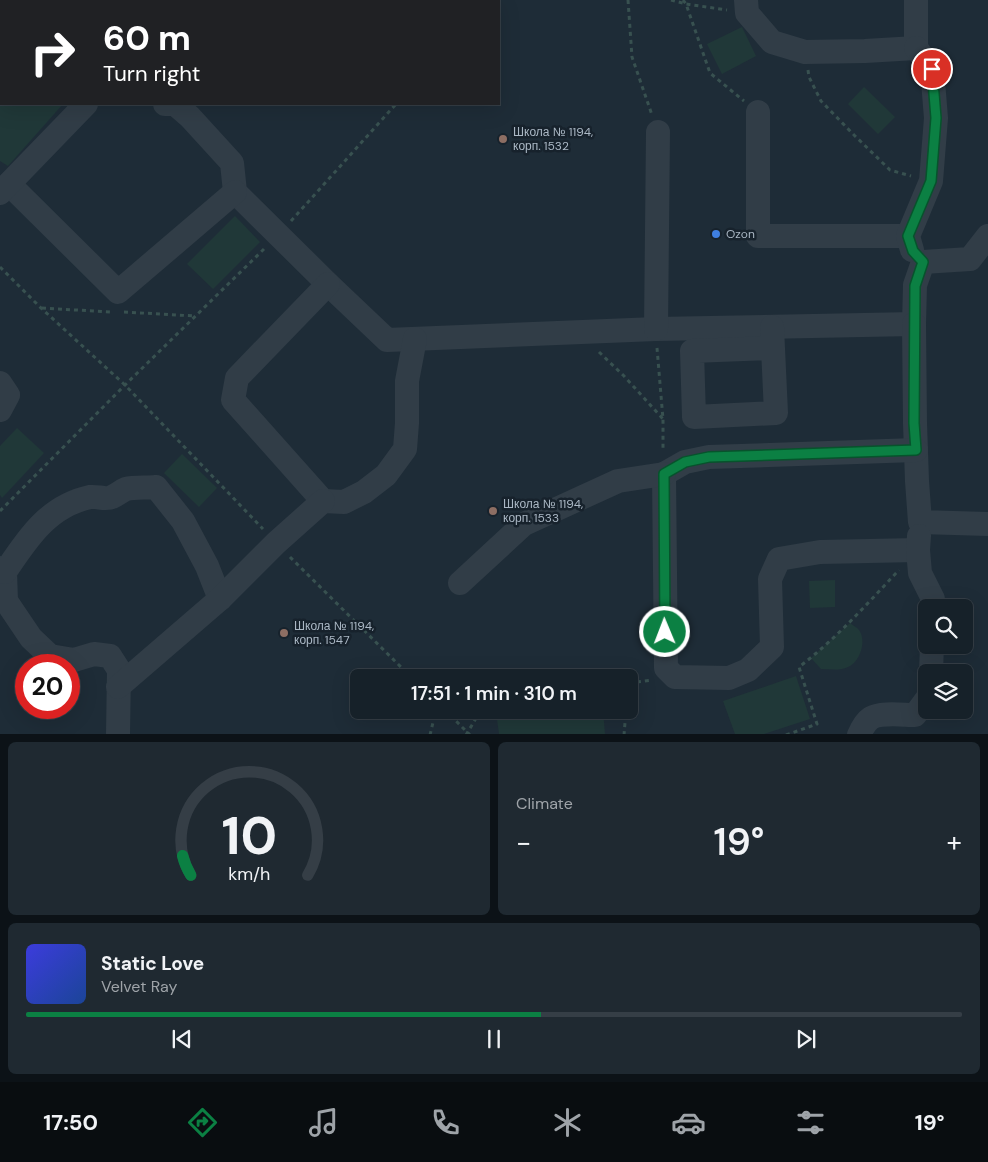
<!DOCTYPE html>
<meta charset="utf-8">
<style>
:root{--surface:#162129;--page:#1f2931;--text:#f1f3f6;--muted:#9ea3a8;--line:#353e46;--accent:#0b8043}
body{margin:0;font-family:"DM Sans",sans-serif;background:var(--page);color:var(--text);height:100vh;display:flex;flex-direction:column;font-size:19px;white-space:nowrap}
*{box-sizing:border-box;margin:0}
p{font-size:16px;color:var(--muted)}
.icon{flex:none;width:28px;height:28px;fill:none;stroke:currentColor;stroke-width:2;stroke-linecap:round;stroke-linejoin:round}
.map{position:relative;height:734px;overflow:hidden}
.side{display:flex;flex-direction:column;gap:8px;padding:8px;background:#0c1217;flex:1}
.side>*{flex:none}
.banner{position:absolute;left:0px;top:0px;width:500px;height:105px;box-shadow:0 5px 20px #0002,0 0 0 1px var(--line);background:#202124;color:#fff;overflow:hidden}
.fabs{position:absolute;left:918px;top:599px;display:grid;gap:10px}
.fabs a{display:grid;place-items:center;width:55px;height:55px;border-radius:8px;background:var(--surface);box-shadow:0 5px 20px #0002,0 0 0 1px var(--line);font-size:25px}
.speed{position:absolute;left:15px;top:654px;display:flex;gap:10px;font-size:25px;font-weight:700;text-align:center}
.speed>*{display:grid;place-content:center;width:65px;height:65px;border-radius:50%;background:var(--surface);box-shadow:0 5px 20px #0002,0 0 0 1px var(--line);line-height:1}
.speed .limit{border:8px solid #d22;background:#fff;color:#111}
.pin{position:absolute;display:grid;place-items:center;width:42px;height:42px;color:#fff;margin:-21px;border:2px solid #fff;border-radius:50%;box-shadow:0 1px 5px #0007}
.me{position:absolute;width:55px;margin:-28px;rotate:359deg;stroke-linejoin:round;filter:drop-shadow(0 0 4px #0008)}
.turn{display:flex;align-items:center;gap:18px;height:105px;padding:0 20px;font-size:22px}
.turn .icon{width:65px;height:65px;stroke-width:2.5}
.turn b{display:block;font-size:35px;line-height:42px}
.big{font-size:38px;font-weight:600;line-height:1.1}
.side .tile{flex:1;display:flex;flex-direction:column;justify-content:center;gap:8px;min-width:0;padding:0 18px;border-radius:8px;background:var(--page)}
.side .dial{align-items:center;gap:0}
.dial svg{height:130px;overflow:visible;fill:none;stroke:var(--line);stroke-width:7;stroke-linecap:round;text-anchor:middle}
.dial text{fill:var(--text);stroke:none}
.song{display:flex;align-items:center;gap:15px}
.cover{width:60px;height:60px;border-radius:8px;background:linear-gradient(135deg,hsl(240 70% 55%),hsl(220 70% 35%))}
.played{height:5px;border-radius:2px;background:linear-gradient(90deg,var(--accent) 55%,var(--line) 55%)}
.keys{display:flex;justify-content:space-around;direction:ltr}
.heat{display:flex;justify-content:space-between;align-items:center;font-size:28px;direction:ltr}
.side .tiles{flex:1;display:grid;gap:8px;grid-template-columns:1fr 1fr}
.tile:last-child{grid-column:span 2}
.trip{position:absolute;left:350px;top:669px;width:288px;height:50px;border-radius:8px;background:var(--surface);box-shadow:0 5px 20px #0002,0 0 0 1px var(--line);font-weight:600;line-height:50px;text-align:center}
.tab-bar{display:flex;height:80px;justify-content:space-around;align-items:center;background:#090d10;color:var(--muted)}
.tab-bar .icon{width:35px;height:35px}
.tab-bar .selected{color:var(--accent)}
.tab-bar b{font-size:22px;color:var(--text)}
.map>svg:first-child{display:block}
.green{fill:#203838}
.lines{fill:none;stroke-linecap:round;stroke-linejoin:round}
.path{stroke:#385150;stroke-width:3;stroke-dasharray:4 4;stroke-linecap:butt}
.minor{stroke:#313d47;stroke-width:24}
.route-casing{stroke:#07532c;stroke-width:12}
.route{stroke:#0b8043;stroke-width:9}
.education-dot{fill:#8d6e63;stroke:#17222c;stroke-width:2}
.shop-dot{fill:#3f7fe0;stroke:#17222c;stroke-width:2}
.labels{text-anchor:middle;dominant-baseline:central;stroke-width:5;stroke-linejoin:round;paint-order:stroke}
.poi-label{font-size:12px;fill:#abb8c5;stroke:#17222c;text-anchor:start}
</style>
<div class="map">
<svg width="988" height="735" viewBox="0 0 988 735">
<rect width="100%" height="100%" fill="#1e2c37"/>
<!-- green -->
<g class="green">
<path d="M742,27L756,56L722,74L707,44Z"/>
<path d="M0,48H1V104H63L8,166L0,161Z"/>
<path d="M864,87L895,117L878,134L848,104Z"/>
<path d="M235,216L260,242L213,289L187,264Z"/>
<path d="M17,428L44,453L2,498L0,495V446Z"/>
<path d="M182,454L217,488L199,507L164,473Z"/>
<path d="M835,580V607L810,608L809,581Z"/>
<path d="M850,623C852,625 857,627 859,630C867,641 860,662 848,667C840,671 830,669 821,669L811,658Z"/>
<path d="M796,676L810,719L764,734H735L723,701Z"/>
<path d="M506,710H603L605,734H499L496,711Z"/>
</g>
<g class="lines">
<!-- path -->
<g class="path">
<path d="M628,0L632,57L652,115"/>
<path d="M671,0L686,4L727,10"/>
<path d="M683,0L686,4L710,73L744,101"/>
<path d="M499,1L500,0"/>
<path d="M808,70L809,77L821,101L854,135L890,170L911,176"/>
<path d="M0,75H1"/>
<path d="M291,221L396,104"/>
<path d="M0,267L41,308L125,385L263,529"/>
<path d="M42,308L110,312"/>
<path d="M124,312L195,316"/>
<path d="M657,348L663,419V451"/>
<path d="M599,352L624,376L663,419"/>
<path d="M0,511L125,385L264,249"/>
<path d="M290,557L412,678"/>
<path d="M629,683L652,680"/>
<path d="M445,710L470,735"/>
<path d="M430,735L436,710"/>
<path d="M466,735L481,710"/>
<path d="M624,735L626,710"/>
<path d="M786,735L817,724L799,667C836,639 867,604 899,570"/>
</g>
<!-- minor -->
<g class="minor">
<path d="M145,0V1"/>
<path d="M363,0V1"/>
<path d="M746,0L747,13L772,42L805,52L865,51L916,48V0"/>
<path d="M165,104H175L190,117L232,163L235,192L328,284L387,340L656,329L914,324L915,285L923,262L970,259L988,236"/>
<path d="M758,112V236H908"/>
<path d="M9,184L118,292L235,192"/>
<path d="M0,193L86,104"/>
<path d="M912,250L908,236L931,181L936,118L932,69L916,48"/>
<path d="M328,284L237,378L233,400L323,501L344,502L364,492L386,475L405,449L407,423V381L415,339"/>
<path d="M914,324L915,423L917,481L920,522L988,524"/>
<path d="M772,327L776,413L694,417L692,351L773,348"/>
<path d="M656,329L658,132"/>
<path d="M0,383L8,395L0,410"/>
<path d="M916,450L709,457L685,462L664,474L666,668L675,677L729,678L748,670L772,647L770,579L779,559L820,552L918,550"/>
<path d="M919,536L918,550L920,573L933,599V608"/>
<path d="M0,568L5,572L6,601L31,638L50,656L74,660L94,654L110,656L119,670L118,735"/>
<path d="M5,572C27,539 48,506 90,497C97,496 106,500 112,497C117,495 121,491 126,489C134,487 147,488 156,487L183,521L207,566L220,599"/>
<path d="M460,583L524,524L618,481L664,474"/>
<path d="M931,672L932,645"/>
<path d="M118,687L220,599L276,543L323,501"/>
<path d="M859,735C862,728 865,722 871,718C881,712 903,715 915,715L926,700"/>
</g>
</g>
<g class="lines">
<defs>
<path id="route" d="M665,632L664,474L685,462L709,457L916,450L914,423L915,286L923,262L913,251L908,236L931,181L936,118L932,69"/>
</defs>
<!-- route casing -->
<use href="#route" class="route-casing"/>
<!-- route -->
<use href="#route" class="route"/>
</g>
<!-- markers -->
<g class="education-dot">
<circle cx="503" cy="139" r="5"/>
<circle cx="493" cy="511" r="5"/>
<circle cx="284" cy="633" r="5"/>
</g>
<circle class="shop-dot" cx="716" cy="234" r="5"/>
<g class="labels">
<!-- poi labels -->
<g class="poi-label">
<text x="513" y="132">Школа № 1194,<tspan x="513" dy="14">корп. 1532</tspan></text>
<text x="726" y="234">Ozon</text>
<text x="503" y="504">Школа № 1194,<tspan x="503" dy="14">корп. 1533</tspan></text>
<text x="294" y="626">Школа № 1194,<tspan x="294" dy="14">корп. 1547</tspan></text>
</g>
</g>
</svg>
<div class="fabs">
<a><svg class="icon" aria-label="search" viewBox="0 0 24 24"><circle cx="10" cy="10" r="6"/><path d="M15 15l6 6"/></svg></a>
<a><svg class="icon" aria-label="layers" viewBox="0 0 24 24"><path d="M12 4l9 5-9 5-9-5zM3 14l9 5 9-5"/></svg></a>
</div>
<div class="speed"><div class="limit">20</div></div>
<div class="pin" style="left:932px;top:69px;background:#d93025"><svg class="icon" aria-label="arrive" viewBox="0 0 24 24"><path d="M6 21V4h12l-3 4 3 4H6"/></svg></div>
<svg class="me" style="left:665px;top:632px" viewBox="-20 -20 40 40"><circle r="17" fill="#0b8043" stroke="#fff" stroke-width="3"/><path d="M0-11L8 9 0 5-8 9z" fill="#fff"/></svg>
<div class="trip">17:51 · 1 min · 310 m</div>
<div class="banner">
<div class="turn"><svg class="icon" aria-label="right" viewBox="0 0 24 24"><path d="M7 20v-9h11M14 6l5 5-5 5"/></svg><div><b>60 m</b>Turn right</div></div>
</div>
</div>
<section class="side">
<div class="tiles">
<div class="tile dial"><svg viewBox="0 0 100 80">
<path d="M14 69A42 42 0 1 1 86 69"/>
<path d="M14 69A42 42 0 0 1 9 57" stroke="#0b8043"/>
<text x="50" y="56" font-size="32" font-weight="700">10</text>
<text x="50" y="72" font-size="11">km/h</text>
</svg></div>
<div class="tile"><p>Climate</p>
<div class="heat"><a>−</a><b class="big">19°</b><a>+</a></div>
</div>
<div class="tile">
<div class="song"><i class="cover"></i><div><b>Static Love</b><p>Velvet Ray</p></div></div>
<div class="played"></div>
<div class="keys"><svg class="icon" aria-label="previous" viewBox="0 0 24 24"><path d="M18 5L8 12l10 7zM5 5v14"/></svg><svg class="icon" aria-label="pause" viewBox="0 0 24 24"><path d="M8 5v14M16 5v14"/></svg><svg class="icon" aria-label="next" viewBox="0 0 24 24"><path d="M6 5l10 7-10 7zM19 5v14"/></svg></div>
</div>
</div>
</section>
<nav class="tab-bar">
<b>17:50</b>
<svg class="icon selected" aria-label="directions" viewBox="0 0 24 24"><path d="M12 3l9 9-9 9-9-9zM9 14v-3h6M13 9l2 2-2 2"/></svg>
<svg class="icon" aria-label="music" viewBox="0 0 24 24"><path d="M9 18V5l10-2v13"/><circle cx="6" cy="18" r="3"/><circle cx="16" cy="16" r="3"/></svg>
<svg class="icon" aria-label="phone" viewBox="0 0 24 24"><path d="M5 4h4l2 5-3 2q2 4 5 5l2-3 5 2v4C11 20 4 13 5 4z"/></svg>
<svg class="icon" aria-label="climate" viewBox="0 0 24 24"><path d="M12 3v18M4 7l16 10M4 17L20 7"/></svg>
<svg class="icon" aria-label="car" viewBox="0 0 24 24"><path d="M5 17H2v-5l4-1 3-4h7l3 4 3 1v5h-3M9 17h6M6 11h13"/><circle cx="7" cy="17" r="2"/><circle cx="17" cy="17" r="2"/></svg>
<svg class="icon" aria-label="filters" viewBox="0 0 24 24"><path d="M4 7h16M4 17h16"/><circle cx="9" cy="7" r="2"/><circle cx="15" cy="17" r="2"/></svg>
<b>19°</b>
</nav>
